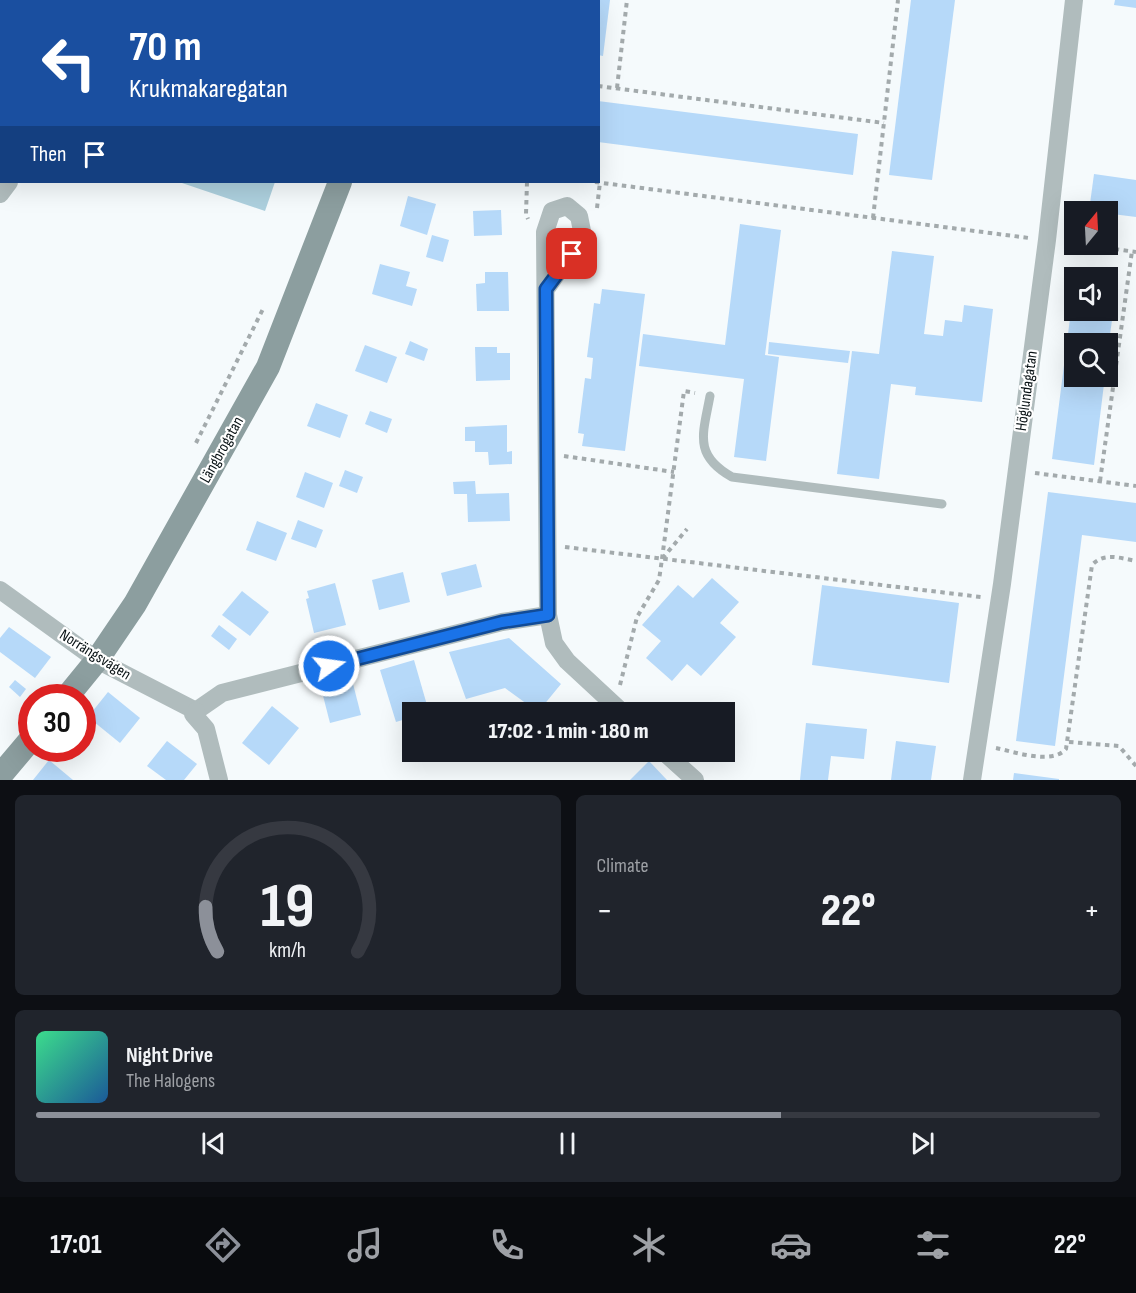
<!DOCTYPE html>
<meta charset="utf-8">
<style>
:root{--surface:#171b24;--page:#20242c;--text:#f1f3f6;--muted:#9ea1a6;--line:#363941;--accent:#8c9099}
body{margin:0;font-family:"Sofia Sans Condensed",sans-serif;background:var(--page);color:var(--text);height:100vh;display:flex;flex-direction:column;font-size:22px;white-space:nowrap}
*{box-sizing:border-box;margin:0}
p{font-size:20px;color:var(--muted)}
.icon{flex:none;width:33px;height:33px;fill:none;stroke:currentColor;stroke-width:2;stroke-linecap:round;stroke-linejoin:round}
.map{position:relative;height:780px;overflow:hidden}
.details{display:flex;flex-direction:column;gap:15px;padding:15px;background:#0d0f14;flex:1}
.details>*{flex:none}
.top-card{position:absolute;left:0px;top:0px;width:600px;height:183px;box-shadow:0 6px 24px #0002;background:#1a4fa0;color:#fff;overflow:hidden}
.needle{width:39px;rotate:18deg}
.tools{position:absolute;left:1064px;top:201px;display:grid;gap:12px}
.tools a{display:grid;place-items:center;width:54px;height:54px;border-radius:0px;background:var(--surface);box-shadow:0 6px 24px #0002;font-size:30px}
.speed{position:absolute;left:18px;top:684px;display:flex;gap:12px;font-size:30px;font-weight:700;text-align:center}
.speed>*{display:grid;place-content:center;width:78px;height:78px;border-radius:50%;background:var(--surface);box-shadow:0 6px 24px #0002;line-height:1}
.speed .limit{border:9px solid #d22;background:#fff;color:#111}
.pin{position:absolute;display:grid;place-items:center;width:51px;height:51px;color:#fff;margin:-26px;border-radius:12px;box-shadow:0 3px 9px #0006}
.me{position:absolute;width:66px;margin:-33px;rotate:76deg;stroke-linejoin:round;filter:drop-shadow(0 0 4px #0008)}
.turn{display:flex;align-items:center;gap:21px;height:126px;padding:0 30px;font-size:27px}
.turn .icon{width:78px;height:78px;stroke-width:2.5}
.turn b{display:block;font-size:42px;line-height:51px}
.then{display:flex;align-items:center;height:57px;padding:0 30px;background:#0003;gap:12px;font-size:22px}
.big{font-size:45px;font-weight:800;line-height:1.1}
.details .widget{flex:1;display:flex;flex-direction:column;justify-content:center;gap:9px;min-width:0;padding:0 21px;border-radius:9px;background:var(--page)}
.details .dial{align-items:center;gap:0}
.dial svg{height:156px;overflow:visible;fill:none;stroke:var(--line);stroke-width:7;stroke-linecap:round;text-anchor:middle}
.dial text{fill:var(--text);stroke:none}
.song{display:flex;align-items:center;gap:18px}
.cover{width:72px;height:72px;border-radius:9px;background:linear-gradient(135deg,hsl(150 70% 55%),hsl(210 70% 35%))}
.played{height:6px;border-radius:3px;background:linear-gradient(90deg,var(--accent) 70%,var(--line) 70%)}
.keys{display:flex;justify-content:space-around;direction:ltr}
.heat{display:flex;justify-content:space-between;align-items:center;font-size:33px;direction:ltr}
.details .tiles{flex:1;display:grid;gap:15px;grid-template-columns:1fr 1fr}
.widget:last-child{grid-column:span 2}
.trip{position:absolute;left:402px;top:702px;width:333px;height:60px;border-radius:0px;background:var(--surface);box-shadow:0 6px 24px #0002;font-weight:800;line-height:60px;text-align:center}
.tabs{display:flex;height:96px;justify-content:space-around;align-items:center;background:#090b0e;color:var(--muted)}
.tabs .icon{width:42px;height:42px}
.tabs .selected{color:var(--accent)}
.tabs b{font-size:27px;color:var(--text)}
.map>svg:first-child{display:block}
.green{fill:#add0de}
.building{fill:#b6d9f9}
.lines{fill:none;stroke-linecap:round;stroke-linejoin:round}
.path{stroke:#a3aaac;stroke-width:4;stroke-dasharray:4.5 4.5;stroke-linecap:butt}
.lane{stroke:#b0bcbd;stroke-width:9}
.street{stroke:#b0bcbd;stroke-width:18}
.secondary{stroke:#8c9e9f;stroke-width:24}
.route-casing{stroke:#114b97;stroke-width:15}
.route{stroke:#1a73e8;stroke-width:10}
.labels{text-anchor:middle;dominant-baseline:central;stroke-width:4.5;stroke-linejoin:round;paint-order:stroke}
.street-label{font-size:16px;fill:#081114;stroke:#fff}
</style>
<div class="map">
<svg width="1136" height="780" viewBox="0 0 1136 780">
<rect width="100%" height="100%" fill="#f5fafc"/>
<!-- green -->
<g class="green">
<path d="M74,0H373L75,2Z"/>
<path d="M179,182H275L265,211Z"/>
</g>
<!-- building -->
<g class="building">
<path d="M598,0H610L603,56L598,55Z"/>
<path d="M911,0H955L932,180L889,175Z"/>
<path d="M1115,0H1136V8L1114,5Z"/>
<path d="M598,101L858,134L853,175L598,142Z"/>
<path d="M1094,174L1136,180V217L1089,211Z"/>
<path d="M408,196L436,204L427,235L400,226Z"/>
<path d="M501,210L502,235L474,236L473,211Z"/>
<path d="M740,224L781,230L765,355L779,357L766,461L734,457L744,379L639,366L643,334L725,345Z"/>
<path d="M432,235L449,240L443,262L426,257Z"/>
<path d="M892,251L934,256L924,334L943,336L945,320L962,322L964,305L993,309L982,402L915,395L916,387L891,384L879,479L837,474L852,351L879,354Z"/>
<path d="M380,264L410,272L406,286L417,289L412,306L372,294Z"/>
<path d="M485,272H508L509,311H477L476,284L485,283Z"/>
<path d="M1107,283L1117,284L1108,349L1107,344H1074V376H1105L1094,465L1052,459L1073,295L1074,310H1107Z"/>
<path d="M602,289L645,294L625,451L582,446L584,434L578,433L585,378L591,379L592,368L593,358L587,357L594,303L600,304Z"/>
<path d="M410,341L428,349L424,361L405,354Z"/>
<path d="M769,342L850,351L848,363L768,354Z"/>
<path d="M365,345L397,357L387,383L355,371Z"/>
<path d="M475,347H497V353H510V380L476,381Z"/>
<path d="M316,403L348,415L340,438L307,426Z"/>
<path d="M370,411L392,419L387,433L365,424Z"/>
<path d="M507,425V452L512,451V464L489,465L488,452H475V441H465V427Z"/>
<path d="M345,470L363,477L357,493L339,486Z"/>
<path d="M305,472L333,483L324,508L296,497Z"/>
<path d="M475,481L476,494L509,493L510,521L468,522L467,494H454L453,482Z"/>
<path d="M1048,492L1136,503V542L1082,535L1055,746L1016,741Z"/>
<path d="M298,520L323,530L316,548L291,539Z"/>
<path d="M257,521L287,533L276,561L246,550Z"/>
<path d="M476,564L482,587L447,596L441,573Z"/>
<path d="M403,572L410,602L379,610L372,580Z"/>
<path d="M712,578L739,602L720,623L736,637L701,676L687,664L672,681L646,658L661,641L642,625L678,585L693,598Z"/>
<path d="M335,583L346,625L314,633L306,599L309,598L307,591Z"/>
<path d="M822,585L959,603L949,683L812,665Z"/>
<path d="M242,591L269,612L250,636L222,615Z"/>
<path d="M219,625L237,639L229,650L211,636Z"/>
<path d="M9,627L51,657L35,678L0,652V638Z"/>
<path d="M509,638L561,684L538,712L505,688L466,699L449,652Z"/>
<path d="M414,660L429,712H412V717L396,722L380,670Z"/>
<path d="M351,676L361,715L330,723L320,684Z"/>
<path d="M15,680L26,689L20,697L9,687Z"/>
<path d="M108,692L140,718L120,743L88,717Z"/>
<path d="M272,706L299,728L269,765L242,743Z"/>
<path d="M806,723L867,729L864,759L831,756L828,780H800Z"/>
<path d="M167,741L197,764L184,780H166L147,766Z"/>
<path d="M896,741L936,746L931,780H891Z"/>
<path d="M49,760L73,780H33Z"/>
<path d="M649,761L667,780H630Z"/>
<path d="M1014,773L1059,779V780H1013Z"/>
</g>
<g class="lines">
<!-- path -->
<g class="path">
<path d="M375,2L376,0"/>
<path d="M598,86L884,123"/>
<path d="M617,88L627,0"/>
<path d="M527,182L526,214L528,219"/>
<path d="M595,182L1029,238"/>
<path d="M597,208L600,182"/>
<path d="M873,218L898,0"/>
<path d="M1079,244L1136,252"/>
<path d="M196,443L264,307"/>
<path d="M564,456L674,472"/>
<path d="M1035,473L1136,486"/>
<path d="M1100,481L1132,251"/>
<path d="M565,547L981,597"/>
<path d="M662,559L684,391L695,393"/>
<path d="M620,685L637,617L659,580L662,559L687,529"/>
<path d="M1069,742L1119,746L1136,766"/>
<path d="M996,748C1015,752 1052,765 1066,749L1092,565C1104,552 1120,558 1136,561"/>
</g>
<!-- lane -->
<path class="lane" d="M710,396C703,434 693,455 732,477L942,504"/>
<!-- street -->
<g class="street">
<path d="M55,0L56,2"/>
<path d="M0,194L9,182"/>
<path d="M546,289L583,236L579,216L567,206L552,211L545,232L548,615L554,643L567,661L622,712"/>
<path d="M0,590L97,660L196,711"/>
<path d="M196,711L222,693L502,622L548,615"/>
<path d="M196,711L193,714L206,729L219,780"/>
<path d="M664,752L695,780"/>
<path d="M972,780L1002,584L1047,240L1074,0"/>
</g>
<!-- secondary -->
<g class="secondary">
<path d="M409,2V0"/>
<path d="M66,698L97,660L135,604L268,367L340,182"/>
<path d="M0,776L32,738"/>
</g>
</g>
<g class="lines">
<defs>
<path id="route" d="M329,666L502,622L548,615L546,289L572,254"/>
</defs>
<!-- route casing -->
<use href="#route" class="route-casing"/>
<!-- route -->
<use href="#route" class="route"/>
</g>
<g class="labels">
<!-- street labels -->
<g class="street-label">
<text transform="translate(1027 391) rotate(-82)">Höglundagatan</text>
<text transform="translate(222 450) rotate(-61)">Längbrogatan</text>
<text transform="translate(95 655) rotate(32)">Norrängsvägen</text>
</g>
</g>
</svg>
<div class="tools">
<a><svg class="needle" viewBox="-14 -14 28 28"><path d="M0-13l5 13h-10z" fill="#e53935"/><path d="M0 13l5-13h-10z" fill="#9ea1a6"/></svg></a>
<a><svg class="icon" aria-label="sound" viewBox="0 0 24 24"><path d="M4 9h4l5-4v14l-5-4H4zM17 9q2 3 0 6"/></svg></a>
<a><svg class="icon" aria-label="search" viewBox="0 0 24 24"><circle cx="10" cy="10" r="6"/><path d="M15 15l6 6"/></svg></a>
</div>
<div class="speed"><div class="limit">30</div></div>
<div class="pin" style="left:572px;top:254px;background:#d93025"><svg class="icon" aria-label="arrive" viewBox="0 0 24 24"><path d="M6 21V4h12l-3 4 3 4H6"/></svg></div>
<svg class="me" style="left:329px;top:666px" viewBox="-20 -20 40 40"><circle r="17" fill="#1a73e8" stroke="#fff" stroke-width="3"/><path d="M0-11L8 9 0 5-8 9z" fill="#fff"/></svg>
<div class="trip">17:02 · 1 min · 180 m</div>
<div class="top-card">
<div class="turn"><svg class="icon" aria-label="left" viewBox="0 0 24 24"><path d="M17 20v-9H6M10 6l-5 5 5 5"/></svg><div><b>70 m</b>Krukmakaregatan</div></div>
<div class="then">Then<svg class="icon" aria-label="arrive" viewBox="0 0 24 24"><path d="M6 21V4h12l-3 4 3 4H6"/></svg></div>
</div>
</div>
<section class="details">
<div class="tiles">
<div class="widget dial"><svg viewBox="0 0 100 80">
<path d="M14 69A42 42 0 1 1 86 69"/>
<path d="M14 69A42 42 0 0 1 8 46" stroke="#8c9099"/>
<text x="50" y="56" font-size="32" font-weight="700">19</text>
<text x="50" y="72" font-size="11">km/h</text>
</svg></div>
<div class="widget"><p>Climate</p>
<div class="heat"><a>−</a><b class="big">22°</b><a>+</a></div>
</div>
<div class="widget">
<div class="song"><i class="cover"></i><div><b>Night Drive</b><p>The Halogens</p></div></div>
<div class="played"></div>
<div class="keys"><svg class="icon" aria-label="previous" viewBox="0 0 24 24"><path d="M18 5L8 12l10 7zM5 5v14"/></svg><svg class="icon" aria-label="pause" viewBox="0 0 24 24"><path d="M8 5v14M16 5v14"/></svg><svg class="icon" aria-label="next" viewBox="0 0 24 24"><path d="M6 5l10 7-10 7zM19 5v14"/></svg></div>
</div>
</div>
</section>
<nav class="tabs">
<b>17:01</b>
<svg class="icon selected" aria-label="directions" viewBox="0 0 24 24"><path d="M12 3l9 9-9 9-9-9zM9 14v-3h6M13 9l2 2-2 2"/></svg>
<svg class="icon" aria-label="music" viewBox="0 0 24 24"><path d="M9 18V5l10-2v13"/><circle cx="6" cy="18" r="3"/><circle cx="16" cy="16" r="3"/></svg>
<svg class="icon" aria-label="phone" viewBox="0 0 24 24"><path d="M5 4h4l2 5-3 2q2 4 5 5l2-3 5 2v4C11 20 4 13 5 4z"/></svg>
<svg class="icon" aria-label="climate" viewBox="0 0 24 24"><path d="M12 3v18M4 7l16 10M4 17L20 7"/></svg>
<svg class="icon" aria-label="car" viewBox="0 0 24 24"><path d="M5 17H2v-5l4-1 3-4h7l3 4 3 1v5h-3M9 17h6M6 11h13"/><circle cx="7" cy="17" r="2"/><circle cx="17" cy="17" r="2"/></svg>
<svg class="icon" aria-label="filters" viewBox="0 0 24 24"><path d="M4 7h16M4 17h16"/><circle cx="9" cy="7" r="2"/><circle cx="15" cy="17" r="2"/></svg>
<b>22°</b>
</nav>
